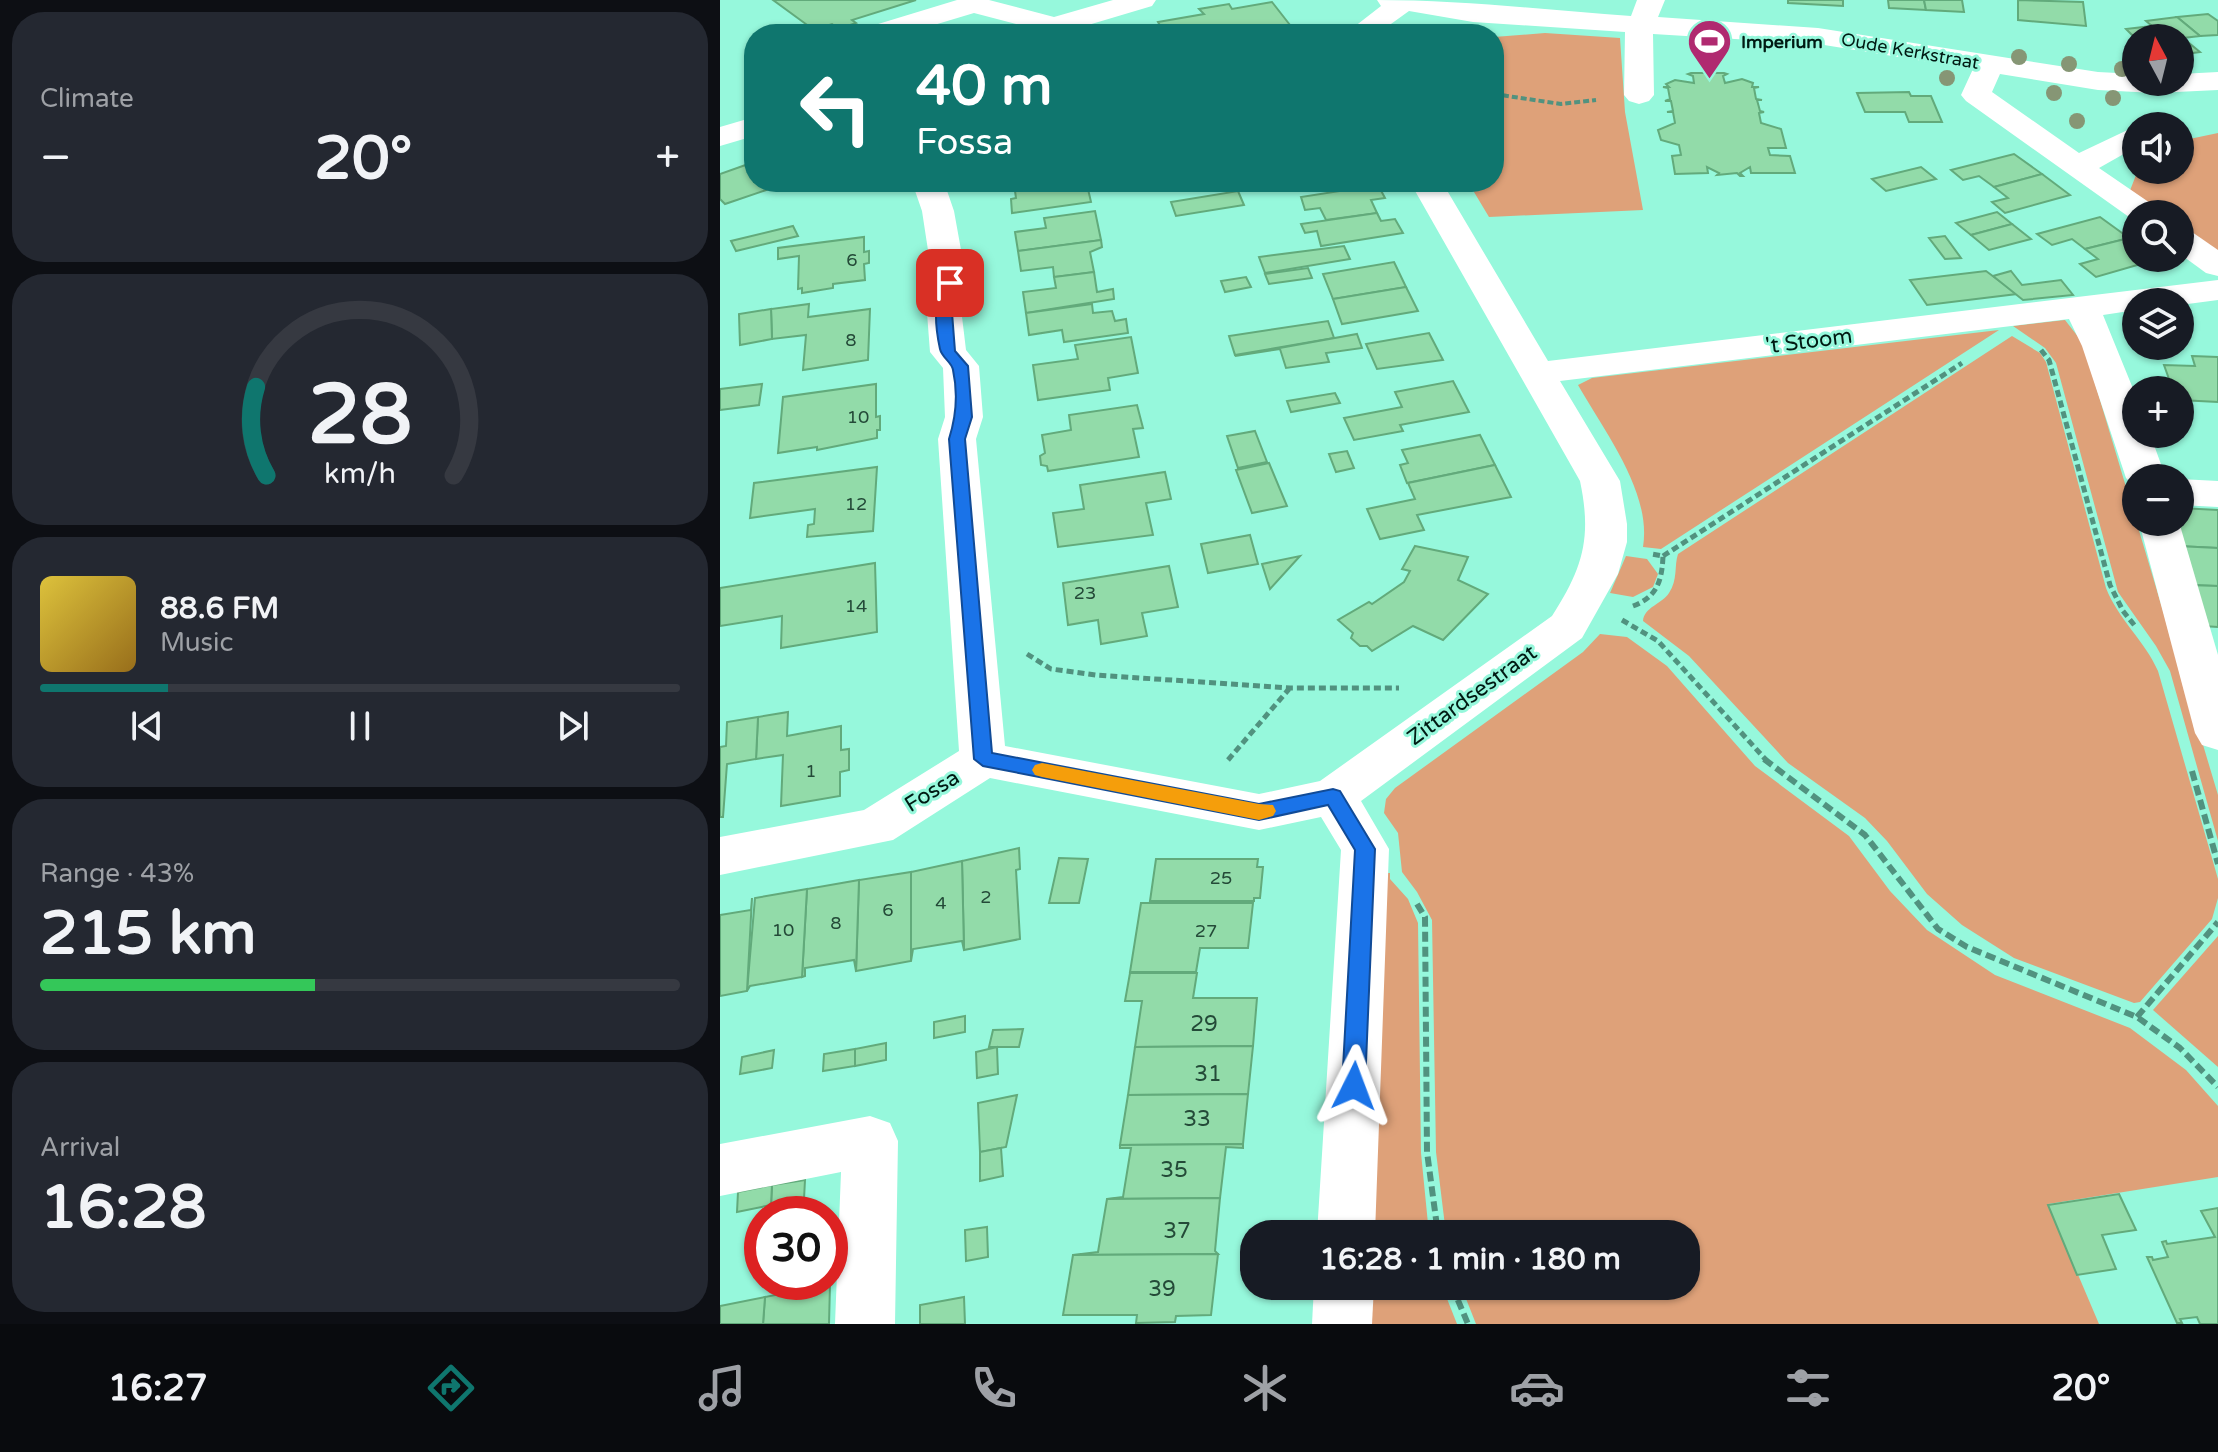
<!DOCTYPE html>
<meta charset="utf-8">
<style>
:root{--surface:#171b24;--page:#242831;--text:#f1f3f6;--muted:#9ea1a6;--line:#363941;--accent:#0f766e}
body{margin:0;font-family:"Varela Round",sans-serif;background:var(--page);color:var(--text);height:100vh;display:flex;flex-direction:column;font-size:30px;white-space:nowrap}
*{box-sizing:border-box;margin:0}
p{font-size:26px;color:var(--muted)}
.icon{flex:none;width:44px;height:44px;fill:none;stroke:currentColor;stroke-width:2;stroke-linecap:round;stroke-linejoin:round}
.map{position:relative;flex:1;overflow:hidden}
.panel{display:flex;flex-direction:column;gap:12px;padding:12px;background:#0d0f14;width:720px}
.panel>*{flex:none}
.top-card{position:absolute;left:24px;top:24px;width:760px;height:168px;border-radius:32px;box-shadow:0 2px 6px #0004;background:#0f766e;color:#fff;overflow:hidden}
.needle{width:52px;rotate:353deg}
.tools{position:absolute;left:1402px;top:24px;display:grid;gap:16px}
.tools a{display:grid;place-items:center;width:72px;height:72px;border-radius:50%;background:var(--surface);box-shadow:0 2px 6px #0004;font-size:40px}
.speed{position:absolute;left:24px;top:1196px;display:flex;gap:16px;font-size:40px;font-weight:700;text-align:center}
.speed>*{display:grid;place-content:center;width:104px;height:104px;border-radius:50%;background:var(--surface);box-shadow:0 2px 6px #0004;line-height:1}
.speed .limit{border:12px solid #d22;background:#fff;color:#111}
.pin{position:absolute;display:grid;place-items:center;width:68px;height:68px;color:#fff;margin:-34px;border-radius:16px;box-shadow:0 4px 12px #0006}
.me{position:absolute;width:88px;margin:-44px;rotate:3deg;stroke-linejoin:round;filter:drop-shadow(0 0 6px #0008)}
.turn{display:flex;align-items:center;gap:28px;height:168px;padding:0 40px;font-size:36px}
.turn .icon{width:104px;height:104px;stroke-width:2.5}
.turn b{display:block;font-size:56px;line-height:68px}
.big{font-size:60px;font-weight:700;line-height:1.1}
.panel .widget{flex:1;display:flex;flex-direction:column;justify-content:center;gap:12px;min-width:0;padding:0 28px;border-radius:32px;background:var(--page)}
.panel .dial{align-items:center;gap:0}
.dial svg{height:208px;overflow:visible;fill:none;stroke:var(--line);stroke-width:7;stroke-linecap:round;text-anchor:middle}
.dial text{fill:var(--text);stroke:none}
.song{display:flex;align-items:center;gap:24px}
.cover{width:96px;height:96px;border-radius:12px;background:linear-gradient(135deg,hsl(50 70% 55%),hsl(40 70% 35%))}
.played{height:8px;border-radius:4px;background:linear-gradient(90deg,var(--accent) 20%,var(--line) 20%)}
.keys{display:flex;justify-content:space-around;direction:ltr}
.heat{display:flex;justify-content:space-between;align-items:center;font-size:44px;direction:ltr}
.charge{height:12px;border-radius:6px;background:linear-gradient(90deg,#34c759 43%,var(--line) 0)}
.trip{position:absolute;left:520px;top:1220px;width:460px;height:80px;border-radius:32px;background:var(--surface);box-shadow:0 2px 6px #0004;font-weight:700;line-height:80px;text-align:center}
.dock{display:flex;height:128px;justify-content:space-around;align-items:center;background:#090b0e;color:var(--muted)}
.dock .icon{width:56px;height:56px}
.dock .current{color:var(--accent)}
.dock b{font-size:36px;color:var(--text)}
main{display:flex;flex:1;min-height:0}
.map>svg:first-child{display:block}
.green{fill:#dea179}
.building{fill:#92dba9;stroke:#62aa7b;stroke-width:2}
.lines{fill:none;stroke-linecap:round;stroke-linejoin:round}
.path-far2{stroke:#51927f;stroke-width:4;stroke-dasharray:6 3;stroke-linecap:butt}
.path-far1{stroke:#51927f;stroke-width:5;stroke-dasharray:7 4;stroke-linecap:butt}
.path{stroke:#51927f;stroke-width:6;stroke-dasharray:10 5;stroke-linecap:butt}
.minor{fill:#fff;fill-rule:evenodd}
.tree{fill:#869675}
.route{fill:#1a73e8;stroke:#114b97;stroke-width:2}
.slow{fill:#f59e0b}
.labels{text-anchor:middle;dominant-baseline:central;stroke-width:6;stroke-linejoin:round;paint-order:stroke}
.far-poi-label{font-size:18px;font-weight:bold;fill:#001a13;stroke:#96f8dc;text-anchor:start}
.far-street-label{font-size:18px;fill:#001a13;stroke:#96f8dc}
.number-label{font-size:18px;fill:#244a38}
.street-label{font-size:22px;fill:#001a13;stroke:#96f8dc}
.near-number-label{font-size:22px;fill:#244a38}
</style>
<main>
<section class="panel">
<div class="widget"><p>Climate</p>
<div class="heat"><a>−</a><b class="big">20°</b><a>+</a></div>
</div>
<div class="widget dial"><svg viewBox="0 0 100 80">
<path d="M14 69A42 42 0 1 1 86 69"/>
<path d="M14 69A42 42 0 0 1 10 35" stroke="#0f766e"/>
<text x="50" y="56" font-size="32" font-weight="700">28</text>
<text x="50" y="72" font-size="11">km/h</text>
</svg></div>
<div class="widget">
<div class="song"><i class="cover"></i><div><b>88.6 FM</b><p>Music</p></div></div>
<div class="played"></div>
<div class="keys"><svg class="icon" aria-label="previous" viewBox="0 0 24 24"><path d="M18 5L8 12l10 7zM5 5v14"/></svg><svg class="icon" aria-label="pause" viewBox="0 0 24 24"><path d="M8 5v14M16 5v14"/></svg><svg class="icon" aria-label="next" viewBox="0 0 24 24"><path d="M6 5l10 7-10 7zM19 5v14"/></svg></div>
</div>
<div class="widget"><p>Range · 43%</p><b class="big">215 km</b><div class="charge"></div></div>
<div class="widget"><p>Arrival</p><b class="big">16:28</b></div>
</section>
<div class="map">
<svg width="1498" height="1324" viewBox="0 0 1498 1324">
<rect width="100%" height="100%" fill="#96f8dc"/>
<!-- green -->
<g class="green">
<path d="M825,33L900,38L905,112L923,210L769,217L748,182H774V37Z"/>
<path d="M1498,133V252L1460,229V214H1438L1409,193L1418,170H1460V141Z"/>
<path d="M1345,320L1363,343L1498,795V841L1450,671L1436,646L1398,592L1336,363L1325,348L1293,326Z"/>
<path d="M1279,330L941,549L923,547C932,492 884,431 858,385L872,378Z"/>
<path d="M1292,336L1320,353L1326,362L1386,588C1398,619 1425,641 1438,671L1498,879V898L1492,919L1420,1002L1414,1003L1294,958L1242,925L1207,894L1167,841L1145,818L1068,763L969,656L923,621C924,607 942,604 949,593C958,580 954,566 958,554Z"/>
<path d="M906,556L927,559L938,574L933,587L913,597L890,593Z"/>
<path d="M880,634L907,637L947,666L1035,766L1129,836L1170,891L1207,930L1275,975L1410,1028L1466,1070L1498,1106V1177L1328,1204L1379,1324H756L741,1286H966V1234H726L716,1152L712,920L697,892L682,872L678,833L664,813L666,799L675,788L863,652Z"/>
<path d="M663,873H670V879L688,899L698,923L701,1153L709,1234H652Z"/>
<path d="M1498,936V1067L1433,1010Z"/>
<path d="M651,1286H722L737,1324H649Z"/>
</g>
<!-- building -->
<g class="building">
<path d="M53,0H196L132,20L136,23L119,29L112,24L94,30Z"/>
<path d="M1068,0H1123V6L1068,3Z"/>
<path d="M1168,0H1204L1206,10L1169,8Z"/>
<path d="M1204,0H1242L1244,12L1206,10Z"/>
<path d="M1298,0L1363,2L1366,26L1298,20Z"/>
<path d="M552,2L577,34H445L438,22L484,14L479,9L509,4L512,9Z"/>
<path d="M1488,14L1498,21V35L1480,36L1457,17Z"/>
<path d="M1457,17L1480,36L1463,38L1480,52L1465,54L1469,58L1460,59V38L1414,37L1406,29L1432,26L1426,21Z"/>
<path d="M971,73H1004L1007,74L1003,76L1005,83L1022,79L1033,83L1032,87H1039L1034,88L1036,99L1042,100H1037L1040,111L1044,112L1039,113L1041,123L1061,129L1066,148H1048L1050,155L1070,156L1075,173H1031L1030,167L1020,173L1023,176H1020L1017,173L997,175L999,173L987,167L988,173L955,174L952,156L961,155L959,145L941,140L938,130L955,123L953,112H947L953,111L951,101H945L950,99L948,88L943,87H949L946,84L955,80L974,83L973,76L968,74Z"/>
<path d="M1189,92L1191,96H1211L1222,122H1189L1185,112H1145L1137,93Z"/>
<path d="M1294,154L1322,174L1274,187L1259,176L1243,180L1231,170Z"/>
<path d="M34,162V182H70L5,204L0,199V174Z"/>
<path d="M1201,167L1216,179L1166,191L1152,179Z"/>
<path d="M1322,174L1350,195L1285,213L1272,202L1288,198L1274,187Z"/>
<path d="M310,182H358L359,190L368,189L371,202L292,213L291,199L296,198L294,184Z"/>
<path d="M658,185L665,198L651,200L657,213L606,220L600,208L585,210L581,197Z"/>
<path d="M518,191L524,205L456,216L451,202Z"/>
<path d="M375,211L381,240L298,251L295,232L326,228L324,218Z"/>
<path d="M1277,212L1292,224L1251,235L1236,223Z"/>
<path d="M657,213L661,221L675,219L683,233L601,246L597,231L585,233L581,224Z"/>
<path d="M1380,217L1409,238L1365,249L1352,239L1332,245L1317,234Z"/>
<path d="M1292,224L1311,239L1269,250L1251,235Z"/>
<path d="M73,226L78,236L16,251L11,241Z"/>
<path d="M1225,236L1241,258L1225,259L1209,238Z"/>
<path d="M144,237V252L149,251V263L144,264L145,280L113,284V288L82,293V288L78,289L79,256L58,259V248Z"/>
<path d="M1409,238L1416,243V258L1438,259L1376,277L1360,264L1378,259L1365,249Z"/>
<path d="M381,240L382,247L370,252L374,272L334,277L333,267L301,271L298,251Z"/>
<path d="M624,246L630,259L545,273L539,257Z"/>
<path d="M674,262L686,287L613,299L603,274Z"/>
<path d="M588,268L592,278L549,284L545,274Z"/>
<path d="M1266,271L1297,294L1207,305L1190,280Z"/>
<path d="M1291,271L1302,285L1341,280L1353,295L1303,300L1273,276Z"/>
<path d="M374,272L377,292L393,289L394,299L306,313L303,292L336,288L334,277Z"/>
<path d="M526,277L531,287L505,292L501,281Z"/>
<path d="M686,287L698,311L622,324L613,299Z"/>
<path d="M89,304L88,317L150,309L148,360L83,370L86,335L52,339L51,309Z"/>
<path d="M372,304L373,313L392,311L395,321L406,319L408,333L344,342L342,330L309,335L306,313Z"/>
<path d="M51,309L52,339L20,345L19,314Z"/>
<path d="M608,321L614,338L515,355L509,336Z"/>
<path d="M709,333L723,360L657,369L646,344Z"/>
<path d="M637,334L642,348L606,353L609,362L566,368L560,349L515,356Z"/>
<path d="M411,337L418,373L388,378L390,390L318,400L313,365L358,359L355,345Z"/>
<path d="M1472,356L1498,357V402L1460,400V390H1453L1444,365L1475,366Z"/>
<path d="M733,381L749,412L680,425L683,431L634,440L624,418L682,407L675,392Z"/>
<path d="M42,384L39,405L0,410V389Z"/>
<path d="M156,384V417L160,416V430H157V438L97,450V447L58,453L63,397Z"/>
<path d="M615,393L620,403L571,412L567,401Z"/>
<path d="M417,405L423,428L413,429L419,457L328,471L327,466L321,465L320,456L325,453L322,435L351,430L349,415Z"/>
<path d="M535,431L547,462L518,468L507,436Z"/>
<path d="M760,435L775,465L687,483L680,465L688,463L682,450Z"/>
<path d="M627,451L634,468L616,472L609,454Z"/>
<path d="M549,463L567,506L532,513L516,470Z"/>
<path d="M775,465L791,497L697,515L704,530L660,539L647,509L695,499L688,483Z"/>
<path d="M157,467L153,531L87,537L88,525L94,524L95,509L30,518L34,483Z"/>
<path d="M445,472L451,499L426,503L433,535L338,547L333,513L364,509L360,485Z"/>
<path d="M1460,508L1498,510V548L1457,546L1449,522H1460Z"/>
<path d="M530,535L538,564L488,573L481,544Z"/>
<path d="M695,546L748,557L738,580L768,594L723,640L693,626L652,651L647,646H640L631,638L633,633L618,620L649,602L652,604L684,582L690,571L682,569Z"/>
<path d="M1457,546L1498,548V586L1469,585Z"/>
<path d="M580,556L550,589L542,564Z"/>
<path d="M155,563L157,632L61,648L62,616L0,626V588Z"/>
<path d="M449,566L458,607L422,613L427,636L381,644L378,620L348,625L343,583Z"/>
<path d="M1469,585L1498,586V627L1483,626Z"/>
<path d="M68,712L67,736L121,726V750L129,749V770L120,772V796L61,806L63,755L36,759L38,717Z"/>
<path d="M38,717L36,759L7,764L3,817H0V747L6,746L7,722Z"/>
<path d="M299,848L300,869L296,870L300,939L244,950L242,861Z"/>
<path d="M339,858L368,859L359,903H329Z"/>
<path d="M436,859H538L537,867H543L540,898H534V901H430Z"/>
<path d="M242,861L244,950L242,941L193,949L191,961V872Z"/>
<path d="M191,872V961L136,971L139,880Z"/>
<path d="M139,880L136,971L134,960L85,968V976L82,977L87,889Z"/>
<path d="M87,889L82,977L30,986L27,991L35,898Z"/>
<path d="M32,898L27,991L0,996V915L31,910Z"/>
<path d="M421,903H533L528,948H480L476,972H410Z"/>
<path d="M410,973H477L473,998H537L533,1046L415,1047L422,1001H405Z"/>
<path d="M245,1016V1032L214,1038V1022Z"/>
<path d="M303,1029L299,1047H269L273,1030Z"/>
<path d="M166,1043V1060L135,1066V1049Z"/>
<path d="M533,1046L528,1094L408,1095L415,1047Z"/>
<path d="M277,1047L278,1074L257,1078L256,1052Z"/>
<path d="M135,1049V1066L103,1071L104,1054Z"/>
<path d="M54,1050L52,1068L20,1074L22,1057Z"/>
<path d="M528,1094L523,1144L400,1145L408,1095Z"/>
<path d="M297,1095L286,1147L260,1152L258,1103Z"/>
<path d="M523,1144V1148L506,1147L500,1198L387,1199L403,1197L411,1148H400V1145Z"/>
<path d="M281,1148L283,1176L260,1181V1152Z"/>
<path d="M85,1180L84,1199L51,1205L52,1185Z"/>
<path d="M52,1185L51,1205L17,1212L18,1192Z"/>
<path d="M1399,1194L1416,1230L1382,1235L1396,1269L1357,1275L1328,1205Z"/>
<path d="M500,1198L495,1251L498,1254L353,1255L378,1252L387,1199Z"/>
<path d="M1498,1208V1324H1480L1477,1317L1460,1319L1462,1323H1457L1427,1257H1432L1433,1260L1448,1257L1442,1242L1446,1241L1447,1244L1495,1237L1481,1211Z"/>
<path d="M267,1227L268,1257L246,1261L245,1230Z"/>
<path d="M498,1254L491,1315L456,1316L455,1322L416,1323L417,1315H343L353,1255Z"/>
<path d="M110,1284L109,1324H43L45,1297Z"/>
<path d="M45,1297L43,1324H0V1306Z"/>
<path d="M244,1297L245,1324H200V1305Z"/>
</g>
<g class="lines">
<!-- path-far2 -->
<path class="path-far2" d="M774,94L841,104L876,100"/>
<!-- path-far1 -->
<g class="path-far1">
<path d="M1321,350L1329,360L1390,585L1403,611L1415,626"/>
<path d="M943,556L1242,363"/>
<path d="M913,606C937,597 942,581 943,556L932,554"/>
<path d="M902,620L938,641L1047,761"/>
<path d="M307,654L331,669L376,675L570,688H679"/>
<path d="M508,760L569,689"/>
</g>
<!-- path -->
<g class="path">
<path d="M1044,759L1145,835L1218,929L1247,947L1417,1017L1460,1048L1498,1087"/>
<path d="M1472,771L1498,864"/>
<path d="M697,904L705,917L707,1152L718,1234"/>
<path d="M1417,1017L1498,922"/>
<path d="M732,1286L748,1324"/>
</g>
<!-- minor -->
<g class="minor">
<path d="M237,0H269L334,17L393,0H436L432,6L338,34H294L304,26L254,13L184,34H141L145,28Z"/>
<path d="M657,0C742,0 827,10 911,16L917,0H945L938,17L1098,28L1378,72L1416,74V82H1460V74L1498,72V90L1435,93L1378,90L1280,74L1272,92L1359,153L1416,126H1417L1416,147L1379,168L1436,207L1440,214H1416V222L1246,101L1241,95L1253,69L1098,44L933,34L934,95L929,101L919,104L909,101L904,95L905,32L753,22L689,11L657,34H625L661,6Z"/>
<path d="M34,117V136L0,146V127Z"/>
<path d="M192,182H224L234,211L247,283L240,300L246,350L259,366L263,417L256,439L285,746L539,794L600,781L832,616C863,568 872,538 860,481L690,182H722L828,361L1498,280V300L1460,305V302H1416V310L1383,315L1416,396V434H1430L1446,478H1416V488L1406,478L1362,346L1349,319L840,381L900,481L907,524V542L898,574L862,638L641,801L669,849L655,1234H597L621,850L601,817L539,830L270,778L173,840L0,875V837L144,810L239,751L218,439L225,417L223,368L210,352L206,300L213,283L202,211Z"/>
<path d="M1460,229L1472,232L1498,250V276L1486,273L1460,254Z"/>
<path d="M1460,479L1498,481V507L1460,505Z"/>
<path d="M1419,522H1459L1498,655V750L1482,745L1475,733Z"/>
<path d="M150,1116L170,1123L178,1141L175,1324H115L121,1172L0,1196V1144Z"/>
<path d="M594,1286H654L652,1324H592Z"/>
</g>
</g>
<!-- trees -->
<g class="tree">
<circle cx="1299" cy="57" r="8"/>
<circle cx="1349" cy="64" r="8"/>
<circle cx="1402" cy="69" r="8"/>
<circle cx="1227" cy="78" r="8"/>
<circle cx="1334" cy="93" r="8"/>
<circle cx="1393" cy="98" r="8"/>
<circle cx="1357" cy="121" r="8"/>
</g>
<!-- route -->
<path class="route" d="M230,278L237,283L231,300L235,351L248,366L252,417L245,439L272,753L539,804L613,789L620,791L655,849L645,1086L642,1093L634,1096L626,1093L622,1086L635,850L608,805L539,820L263,766L254,759L229,439C236,417 238,393 233,370C232,362 222,358 220,349C216,331 210,286 230,278Z"/>
<!-- slow -->
<path class="slow" d="M322,763L539,804L553,805L556,811L553,816L539,820L322,777L315,775L312,770L315,765Z"/>
<!-- icons -->
<defs>
<symbol id="stadium-pin" viewBox="-11 -11 22 30"><path d="M0 17L-7.5 6A9.5 9.5 0 1 1 7.5 6Z" fill="#b02a70" stroke="#96f8dc"/><path d="M0-5a6.5 5 0 1 0 0 10a6.5 5 0 1 0 0-10ZM-3.5-1.8h7v3.6h-7Z" fill="#fff"/></symbol>
</defs>
<g fill-rule="evenodd">
<use href="#stadium-pin" x="964" y="16" width="51" height="69"/>
</g>
<g class="labels">
<!-- far-poi labels -->
<g class="far-poi-label">
<text x="1021" y="42">Imperium</text>
</g>
<!-- far-street labels -->
<g class="far-street-label">
<text transform="translate(1190 51) rotate(10)">Oude Kerkstraat</text>
</g>
<!-- number labels -->
<g class="number-label">
<text x="132" y="260">6</text>
<text x="131" y="340">8</text>
<text x="138" y="417">10</text>
<text x="136" y="504">12</text>
<text x="365" y="593">23</text>
<text x="136" y="606">14</text>
<text x="91" y="771">1</text>
<text x="501" y="878">25</text>
<text x="266" y="897">2</text>
<text x="221" y="903">4</text>
<text x="168" y="910">6</text>
<text x="116" y="923">8</text>
<text x="63" y="930">10</text>
<text x="486" y="931">27</text>
</g>
<!-- street labels -->
<g class="street-label">
<text transform="translate(1089 341) rotate(-7)">'t Stoom</text>
<text transform="translate(752 695) rotate(-36)">Zittardsestraat</text>
<text transform="translate(212 791) rotate(-32)">Fossa</text>
</g>
<!-- near-number labels -->
<g class="near-number-label">
<text x="484" y="1024">29</text>
<text x="488" y="1074">31</text>
<text x="477" y="1119">33</text>
<text x="454" y="1170">35</text>
<text x="457" y="1231">37</text>
<text x="442" y="1289">39</text>
</g>
</g>
</svg>
<div class="tools">
<a><svg class="needle" viewBox="-14 -14 28 28"><path d="M0-13l5 13h-10z" fill="#e53935"/><path d="M0 13l5-13h-10z" fill="#9ea1a6"/></svg></a>
<a><svg class="icon" aria-label="sound" viewBox="0 0 24 24"><path d="M4 9h4l5-4v14l-5-4H4zM17 9q2 3 0 6"/></svg></a>
<a><svg class="icon" aria-label="search" viewBox="0 0 24 24"><circle cx="10" cy="10" r="6"/><path d="M15 15l6 6"/></svg></a>
<a><svg class="icon" aria-label="layers" viewBox="0 0 24 24"><path d="M12 4l9 5-9 5-9-5zM3 14l9 5 9-5"/></svg></a>
<a>+</a>
<a>−</a>
</div>
<div class="speed"><div class="limit">30</div></div>
<div class="pin" style="left:230px;top:283px;background:#d93025"><svg class="icon" aria-label="arrive" viewBox="0 0 24 24"><path d="M6 21V4h12l-3 4 3 4H6"/></svg></div>
<svg class="me" style="left:634px;top:1086px" viewBox="-20 -20 40 40"><path d="M0-17L14 15 0 8-14 15z" fill="#1a73e8" stroke="#fff" stroke-width="4"/></svg>
<div class="trip">16:28 · 1 min · 180 m</div>
<div class="top-card">
<div class="turn"><svg class="icon" aria-label="left" viewBox="0 0 24 24"><path d="M17 20v-9H6M10 6l-5 5 5 5"/></svg><div><b>40 m</b>Fossa</div></div>
</div>
</div>
</main>
<nav class="dock">
<b>16:27</b>
<svg class="icon current" aria-label="directions" viewBox="0 0 24 24"><path d="M12 3l9 9-9 9-9-9zM9 14v-3h6M13 9l2 2-2 2"/></svg>
<svg class="icon" aria-label="music" viewBox="0 0 24 24"><path d="M9 18V5l10-2v13"/><circle cx="6" cy="18" r="3"/><circle cx="16" cy="16" r="3"/></svg>
<svg class="icon" aria-label="phone" viewBox="0 0 24 24"><path d="M5 4h4l2 5-3 2q2 4 5 5l2-3 5 2v4C11 20 4 13 5 4z"/></svg>
<svg class="icon" aria-label="climate" viewBox="0 0 24 24"><path d="M12 3v18M4 7l16 10M4 17L20 7"/></svg>
<svg class="icon" aria-label="car" viewBox="0 0 24 24"><path d="M5 17H2v-5l4-1 3-4h7l3 4 3 1v5h-3M9 17h6M6 11h13"/><circle cx="7" cy="17" r="2"/><circle cx="17" cy="17" r="2"/></svg>
<svg class="icon" aria-label="filters" viewBox="0 0 24 24"><path d="M4 7h16M4 17h16"/><circle cx="9" cy="7" r="2"/><circle cx="15" cy="17" r="2"/></svg>
<b>20°</b>
</nav>
